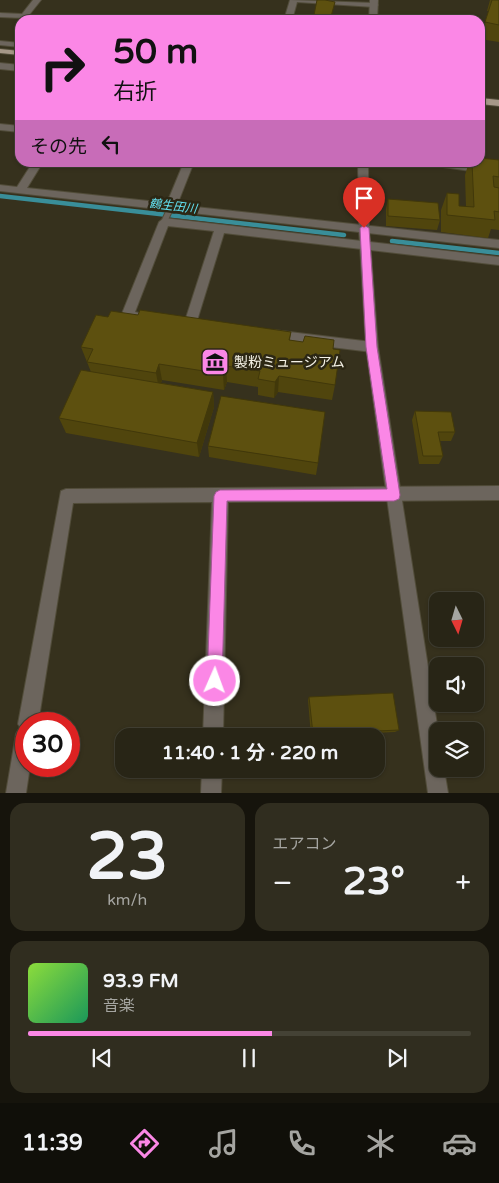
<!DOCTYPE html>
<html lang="ja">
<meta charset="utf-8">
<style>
:root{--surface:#282516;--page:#302d1f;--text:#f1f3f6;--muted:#a5a5a1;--line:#444235;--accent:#fb87e6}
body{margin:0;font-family:"Varela Round","Noto Sans JP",sans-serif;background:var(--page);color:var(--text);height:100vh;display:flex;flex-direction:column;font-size:19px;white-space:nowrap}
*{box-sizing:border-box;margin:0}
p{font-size:16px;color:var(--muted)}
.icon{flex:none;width:28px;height:28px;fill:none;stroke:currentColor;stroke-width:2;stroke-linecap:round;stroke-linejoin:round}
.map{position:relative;height:793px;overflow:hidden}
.side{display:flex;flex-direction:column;gap:10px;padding:10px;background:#16140c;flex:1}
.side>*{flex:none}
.banner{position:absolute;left:15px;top:15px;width:470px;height:152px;border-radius:15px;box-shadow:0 1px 4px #0004,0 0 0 1px var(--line);background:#fb87e6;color:#111;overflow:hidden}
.needle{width:32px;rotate:175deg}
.buttons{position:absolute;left:429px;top:592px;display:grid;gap:10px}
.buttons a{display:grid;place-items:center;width:55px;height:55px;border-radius:10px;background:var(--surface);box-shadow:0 1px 4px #0004,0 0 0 1px var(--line);font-size:25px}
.speed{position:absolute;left:15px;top:712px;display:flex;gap:10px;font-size:25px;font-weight:700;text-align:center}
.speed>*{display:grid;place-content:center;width:65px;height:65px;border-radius:50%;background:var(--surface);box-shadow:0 1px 4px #0004,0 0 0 1px var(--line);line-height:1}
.speed .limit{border:8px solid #d22;background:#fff;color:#111}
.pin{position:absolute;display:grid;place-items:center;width:42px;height:42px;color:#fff;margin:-51px -21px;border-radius:50% 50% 50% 0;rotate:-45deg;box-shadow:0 0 5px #0007}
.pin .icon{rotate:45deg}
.me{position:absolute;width:55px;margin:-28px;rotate:2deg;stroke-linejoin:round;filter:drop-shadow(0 0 4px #0008)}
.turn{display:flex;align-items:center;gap:18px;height:105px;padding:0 15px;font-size:22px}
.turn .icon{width:65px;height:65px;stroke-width:2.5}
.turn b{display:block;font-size:35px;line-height:42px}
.then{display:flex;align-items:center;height:48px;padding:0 15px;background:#0003;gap:10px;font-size:19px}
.big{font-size:38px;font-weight:700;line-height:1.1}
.side .widget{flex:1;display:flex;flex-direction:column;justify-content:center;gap:8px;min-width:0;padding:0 18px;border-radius:15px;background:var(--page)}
.side .dial{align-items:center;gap:0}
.dial b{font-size:65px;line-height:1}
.song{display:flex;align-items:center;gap:15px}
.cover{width:60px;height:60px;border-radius:8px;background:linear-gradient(135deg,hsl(90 70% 55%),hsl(150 70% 35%))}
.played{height:5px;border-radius:2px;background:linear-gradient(90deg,var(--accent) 55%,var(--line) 55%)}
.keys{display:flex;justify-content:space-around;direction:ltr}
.heat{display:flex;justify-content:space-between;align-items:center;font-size:28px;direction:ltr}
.side .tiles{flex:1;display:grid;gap:10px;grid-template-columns:1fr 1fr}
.widget:last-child{grid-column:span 2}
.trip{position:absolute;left:115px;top:728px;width:270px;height:50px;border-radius:15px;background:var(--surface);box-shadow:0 1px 4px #0004,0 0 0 1px var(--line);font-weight:700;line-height:50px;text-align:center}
.menu{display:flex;height:80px;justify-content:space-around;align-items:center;background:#100f09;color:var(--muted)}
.menu .icon{width:35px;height:35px}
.menu .current{color:var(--accent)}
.menu b{font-size:22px;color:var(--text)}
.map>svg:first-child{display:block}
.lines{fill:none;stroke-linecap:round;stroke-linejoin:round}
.stream{stroke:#398e99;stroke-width:4.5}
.service-casing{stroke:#514c39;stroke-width:2}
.minor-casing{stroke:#514c39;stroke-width:2}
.tertiary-casing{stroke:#514c39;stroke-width:2}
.primary-casing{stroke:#514c39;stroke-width:2}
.service{fill:#6c655d;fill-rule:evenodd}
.minor{fill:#6c655d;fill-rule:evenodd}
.tertiary{fill:#6c655d;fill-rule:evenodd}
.primary{fill:#a69888;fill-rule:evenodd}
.wall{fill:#50450d}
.shaded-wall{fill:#41380a}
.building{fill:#5d500f;stroke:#41380a}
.route{fill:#fb87e6;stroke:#a35896}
.labels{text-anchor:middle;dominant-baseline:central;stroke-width:5;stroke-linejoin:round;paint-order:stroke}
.far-water-label{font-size:12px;font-style:italic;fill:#61dded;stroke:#2c2714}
.poi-label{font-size:14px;fill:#f5f2e6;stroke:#2c2714;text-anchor:start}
</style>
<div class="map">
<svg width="499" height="793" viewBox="0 0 499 793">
<rect width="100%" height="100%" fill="#36311d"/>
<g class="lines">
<!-- stream -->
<g class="stream">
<path d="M0,196L344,235"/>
<path d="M392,241L499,253"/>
</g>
<defs>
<path id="service" d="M169,205H173L174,207L166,224H162L161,222Z"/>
<g id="minor">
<path d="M33,0H41L29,15L68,18L72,20L0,17V13L22,14Z"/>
<path d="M290,0L374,3L378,5L374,7L297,2L292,20H284Z"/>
<path d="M0,41L20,43V47L0,45Z"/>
<path d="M0,63L20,65V71L0,69Z"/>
<path d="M0,124L20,126V132L0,130Z"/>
<path d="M33,162H43L27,188L167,203L184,162H194L177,205L499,240V248L0,191V185L17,187Z"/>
<path d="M424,162H453L499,169V175L429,165Z"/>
<path d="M164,218L499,257V265L224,233L196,324L194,327H186L184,324L214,231L168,226L135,312L147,315L149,318L147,321L143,323L123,319L121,316L159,222Z"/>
<path d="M273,330L372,342L377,343L378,347L377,351L372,352L273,340L268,338L267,335L268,332Z"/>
<path d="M499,486V500L228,502L223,736H203L212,502L73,503L38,724H26V766H30L26,793H6L16,734L20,727L18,724L61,491L66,489Z"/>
<path d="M202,769H222L221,793H201Z"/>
</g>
<g id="tertiary">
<path d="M370,0H378L377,20H369Z"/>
<path d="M358,162H368L369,228L378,347L438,731V769H444L448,793H428L366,347L359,228Z"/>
</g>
<g id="primary">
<path d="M0,49L20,51V55L0,53Z"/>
<path d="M480,98L499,100V106L480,104Z"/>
</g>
</defs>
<!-- service casing -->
<use href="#service" class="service-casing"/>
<!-- minor casing -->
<use href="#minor" class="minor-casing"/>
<!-- tertiary casing -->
<use href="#tertiary" class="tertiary-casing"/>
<!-- primary casing -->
<use href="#primary" class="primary-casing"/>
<!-- service -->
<use href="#service" class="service"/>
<!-- minor -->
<use href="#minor" class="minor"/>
<!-- tertiary -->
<use href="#tertiary" class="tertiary"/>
<!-- primary -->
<use href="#primary" class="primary"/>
</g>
<!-- wall -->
<g class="wall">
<path d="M490,0H499V42L480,39L489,11H487Z"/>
<path d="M499,160V230L491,229L488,238L441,232V210L447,193L459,206L466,207L465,175L469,162H480Z"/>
<path d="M388,199L440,220L437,230L386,226V209Z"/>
<path d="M138,315L291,332L290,340L333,349L335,385L332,400L278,392L274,398L258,395V387L227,382L224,390L162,380L161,383L213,392L214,407L199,457L66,433L59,418L91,372L81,347L108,317Z"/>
<path d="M415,411L455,432L451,441H440L443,456L439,464H419L412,420Z"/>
<path d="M208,446L318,463L316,475L209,457Z"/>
<path d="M309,697L399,730L395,732L311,736L308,700Z"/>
</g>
<!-- shaded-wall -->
<g class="shaded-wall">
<path d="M335,2L331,20H330Z"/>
<path d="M159,364L162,380L159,389L156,373Z"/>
<path d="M226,366L227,382L224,390L223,374Z"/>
<path d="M279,376L278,392L274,398L275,382Z"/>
<path d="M213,392L214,407L199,457L197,443Z"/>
</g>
<!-- building -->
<g class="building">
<path d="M317,0H325L335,2L330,20H313Z"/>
<path d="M492,0H499V25L485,22Z"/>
<path d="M480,158L499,160V177L493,176L494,187L499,188V212L494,211L495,220L447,215V193L459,194V206L474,207L472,162H480Z"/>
<path d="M388,199L438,203L440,220L388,216Z"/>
<path d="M140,310L291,332L289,340L303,342L305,336L334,340L333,349L340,350L335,385L279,376L275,382L258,379L260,371L226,366L223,374L159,364L156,373L87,362L93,349L81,347L96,315L108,317L111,311L138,315Z"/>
<path d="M81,370L213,392L197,443L59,418Z"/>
<path d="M221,396L325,412L318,463L208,446Z"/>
<path d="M415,411L451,412L455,432H438L443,456H423Z"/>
<path d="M393,693L399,730L313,734L309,697Z"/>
</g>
<!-- route -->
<path class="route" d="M364,225L369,228L377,347L400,495L399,499L394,501H227L222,681L220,686L215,688L209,686L207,681L214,496L216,492L220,490L387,489L366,347L360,228Z"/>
<!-- icons -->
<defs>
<symbol id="museum-square" viewBox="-11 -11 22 22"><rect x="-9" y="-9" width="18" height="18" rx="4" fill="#fb87e6" stroke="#2c2714"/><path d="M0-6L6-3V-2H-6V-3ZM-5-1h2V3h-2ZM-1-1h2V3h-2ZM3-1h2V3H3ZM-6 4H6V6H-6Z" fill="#111"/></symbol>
</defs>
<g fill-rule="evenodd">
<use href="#museum-square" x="199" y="346" width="32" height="32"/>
</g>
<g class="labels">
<!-- far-water labels -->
<g class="far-water-label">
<text transform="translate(173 206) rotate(7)">鶴生田川</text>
</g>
<!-- poi labels -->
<g class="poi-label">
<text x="234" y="362">製粉ミュージアム</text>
</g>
</g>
</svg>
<div class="buttons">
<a><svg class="needle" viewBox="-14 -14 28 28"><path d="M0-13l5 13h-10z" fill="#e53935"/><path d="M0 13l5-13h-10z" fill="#a5a5a1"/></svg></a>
<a><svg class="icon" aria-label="sound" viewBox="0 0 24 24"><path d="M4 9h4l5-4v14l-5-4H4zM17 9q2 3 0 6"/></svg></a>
<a><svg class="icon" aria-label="layers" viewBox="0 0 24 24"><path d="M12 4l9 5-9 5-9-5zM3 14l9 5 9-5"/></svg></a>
</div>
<div class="speed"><div class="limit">30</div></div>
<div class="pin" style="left:364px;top:228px;background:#d93025"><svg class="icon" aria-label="arrive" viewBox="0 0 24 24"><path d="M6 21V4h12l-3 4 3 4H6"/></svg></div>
<svg class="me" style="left:215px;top:681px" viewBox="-20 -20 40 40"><circle r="17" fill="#fb87e6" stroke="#fff" stroke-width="3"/><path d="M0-11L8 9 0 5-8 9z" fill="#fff"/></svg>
<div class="trip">11:40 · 1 分 · 220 m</div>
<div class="banner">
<div class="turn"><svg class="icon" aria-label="right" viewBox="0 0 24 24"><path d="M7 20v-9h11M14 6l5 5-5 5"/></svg><div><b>50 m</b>右折</div></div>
<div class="then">その先<svg class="icon" aria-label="left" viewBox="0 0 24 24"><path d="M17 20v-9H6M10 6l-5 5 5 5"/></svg></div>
</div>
</div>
<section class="side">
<div class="tiles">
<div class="widget dial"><b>23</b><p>km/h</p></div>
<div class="widget"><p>エアコン</p>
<div class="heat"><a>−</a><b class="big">23°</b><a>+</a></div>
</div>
<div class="widget">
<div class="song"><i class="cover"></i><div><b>93.9 FM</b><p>音楽</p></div></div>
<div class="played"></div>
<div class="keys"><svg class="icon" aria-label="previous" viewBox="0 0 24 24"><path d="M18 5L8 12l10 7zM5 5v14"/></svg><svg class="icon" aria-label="pause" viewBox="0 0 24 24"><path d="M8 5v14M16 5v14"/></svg><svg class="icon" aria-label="next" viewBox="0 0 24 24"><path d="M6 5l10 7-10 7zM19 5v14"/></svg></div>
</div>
</div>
</section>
<nav class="menu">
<b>11:39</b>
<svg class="icon current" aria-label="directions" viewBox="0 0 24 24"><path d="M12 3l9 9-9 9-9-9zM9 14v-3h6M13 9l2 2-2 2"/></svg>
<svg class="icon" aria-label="music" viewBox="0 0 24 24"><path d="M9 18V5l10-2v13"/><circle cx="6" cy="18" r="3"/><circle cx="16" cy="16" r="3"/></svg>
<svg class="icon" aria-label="phone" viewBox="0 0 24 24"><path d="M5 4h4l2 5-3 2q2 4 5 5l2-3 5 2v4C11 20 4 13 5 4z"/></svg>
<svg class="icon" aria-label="climate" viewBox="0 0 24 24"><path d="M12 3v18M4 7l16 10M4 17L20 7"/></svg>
<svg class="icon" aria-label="car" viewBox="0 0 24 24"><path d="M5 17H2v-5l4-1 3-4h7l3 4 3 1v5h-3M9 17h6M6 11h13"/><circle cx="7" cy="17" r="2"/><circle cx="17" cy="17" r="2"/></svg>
</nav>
